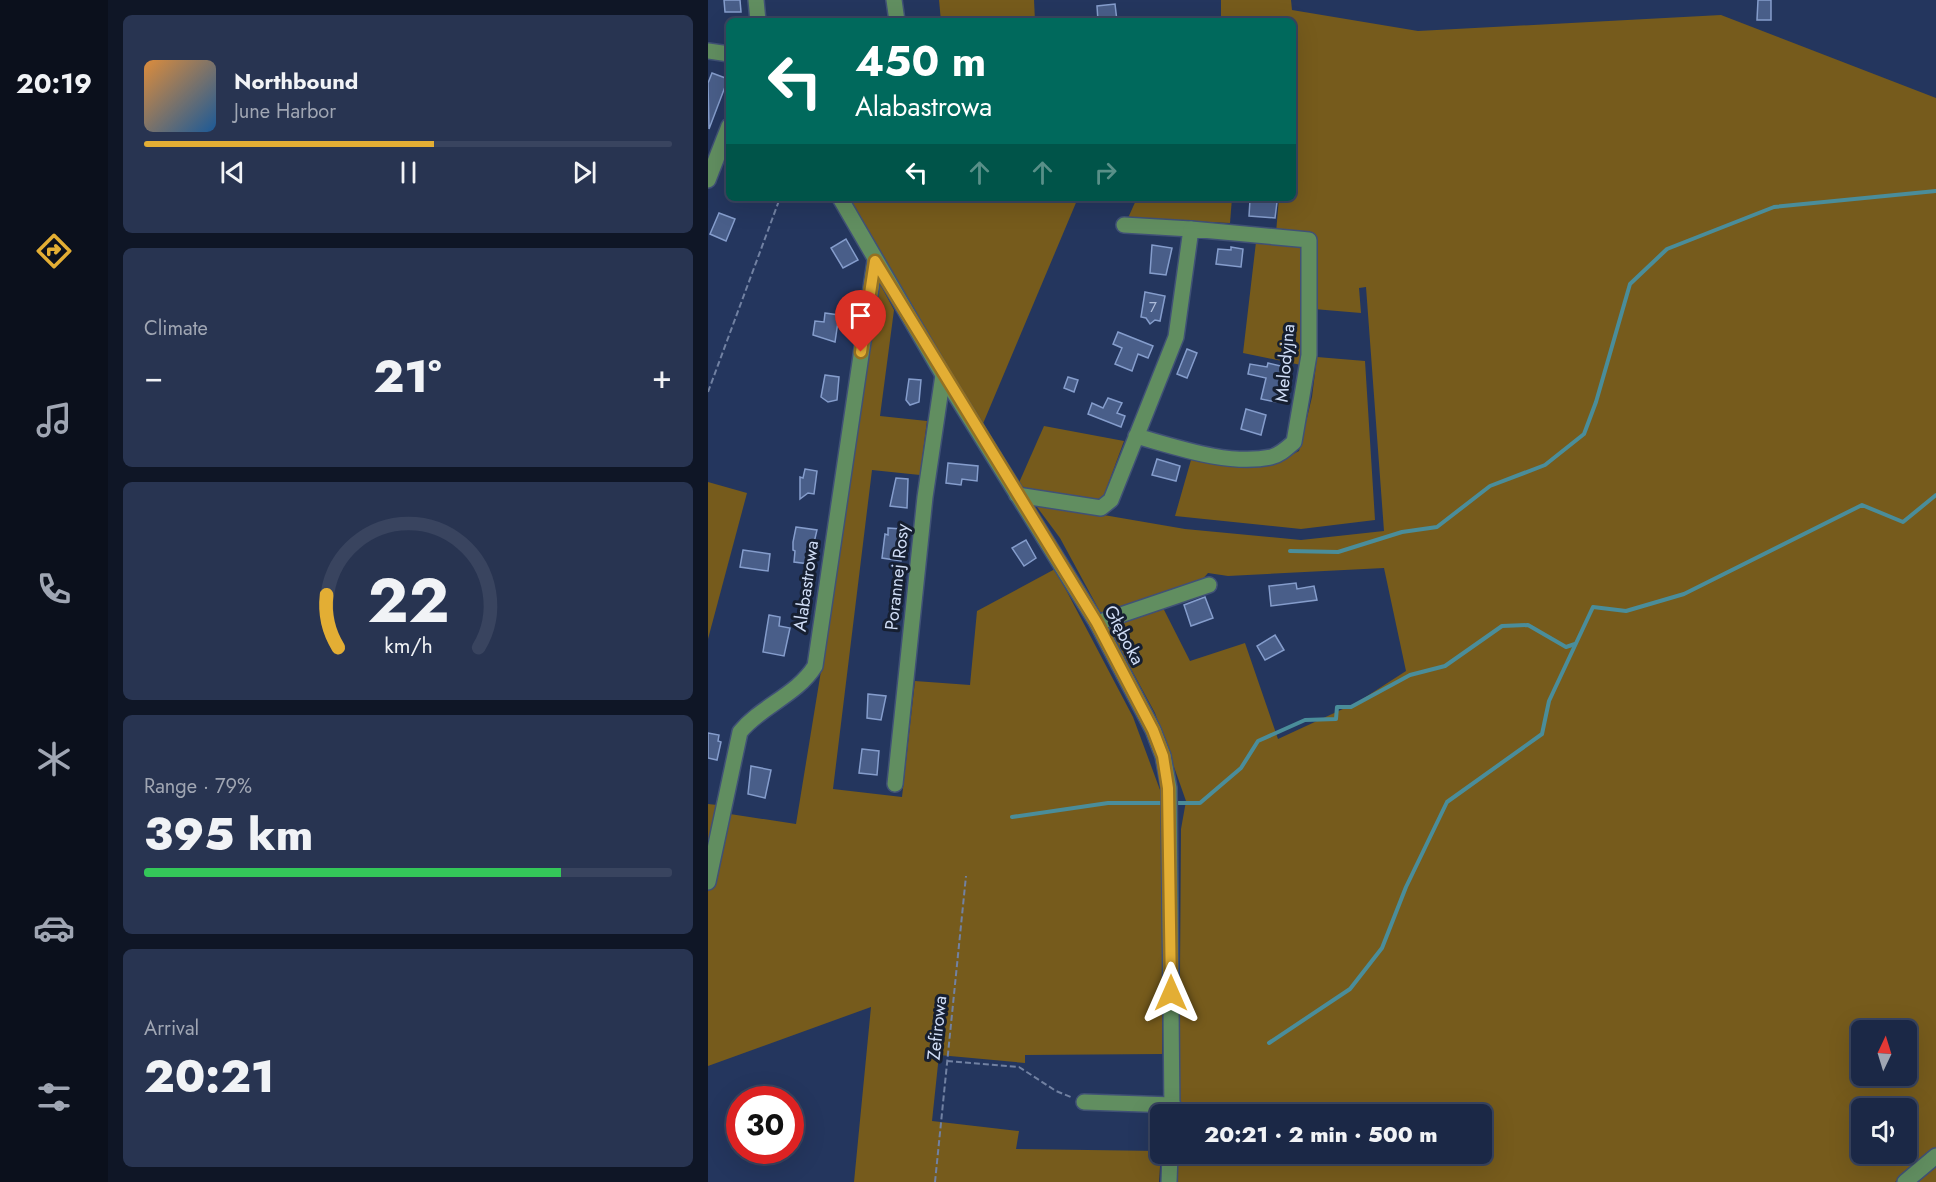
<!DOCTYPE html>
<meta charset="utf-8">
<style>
:root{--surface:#1b2846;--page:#283451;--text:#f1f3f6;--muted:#a0a6b3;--line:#39445f;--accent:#e3ae34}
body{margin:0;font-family:Jost,sans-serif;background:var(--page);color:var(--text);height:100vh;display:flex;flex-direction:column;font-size:22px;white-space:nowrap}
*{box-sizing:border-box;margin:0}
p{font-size:20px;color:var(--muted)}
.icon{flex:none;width:33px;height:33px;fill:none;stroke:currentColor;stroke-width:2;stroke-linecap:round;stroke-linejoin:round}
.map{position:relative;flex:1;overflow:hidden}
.side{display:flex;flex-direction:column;gap:15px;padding:15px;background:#0f1626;width:600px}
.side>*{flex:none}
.hud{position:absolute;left:18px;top:18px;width:570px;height:183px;border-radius:9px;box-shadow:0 6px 24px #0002,0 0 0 2px var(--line);background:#00695c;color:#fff;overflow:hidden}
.needle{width:39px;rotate:4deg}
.tools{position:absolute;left:1143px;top:1020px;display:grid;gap:12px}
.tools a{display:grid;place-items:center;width:66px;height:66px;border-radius:9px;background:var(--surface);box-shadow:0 6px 24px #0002,0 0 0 2px var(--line);font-size:30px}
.speed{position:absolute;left:18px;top:1086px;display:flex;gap:12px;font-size:30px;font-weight:700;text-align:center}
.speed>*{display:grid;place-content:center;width:78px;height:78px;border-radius:50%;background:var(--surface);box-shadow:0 6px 24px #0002,0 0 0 2px var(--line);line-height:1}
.speed .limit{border:9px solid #d22;background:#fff;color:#111}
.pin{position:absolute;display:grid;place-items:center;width:51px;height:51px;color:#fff;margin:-62px -26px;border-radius:50% 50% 50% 0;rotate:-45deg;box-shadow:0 0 6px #0007}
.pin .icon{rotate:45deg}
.me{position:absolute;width:66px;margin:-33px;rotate:0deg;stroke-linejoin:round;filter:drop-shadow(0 0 4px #0008)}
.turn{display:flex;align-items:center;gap:21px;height:126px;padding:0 30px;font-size:27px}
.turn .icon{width:78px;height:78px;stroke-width:2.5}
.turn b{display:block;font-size:42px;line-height:51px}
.lanes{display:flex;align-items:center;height:57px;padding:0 30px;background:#0003;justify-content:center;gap:30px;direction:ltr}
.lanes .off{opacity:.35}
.big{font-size:45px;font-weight:800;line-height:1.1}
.side .card{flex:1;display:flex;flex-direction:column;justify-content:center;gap:9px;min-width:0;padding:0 21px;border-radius:9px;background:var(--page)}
.side .dial{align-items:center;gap:0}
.dial svg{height:156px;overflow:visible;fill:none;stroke:var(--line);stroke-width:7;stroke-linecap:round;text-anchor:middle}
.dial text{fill:var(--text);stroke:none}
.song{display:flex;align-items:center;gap:18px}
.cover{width:72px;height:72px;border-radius:9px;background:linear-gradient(135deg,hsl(30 70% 55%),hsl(210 70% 35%))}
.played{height:6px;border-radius:3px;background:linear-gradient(90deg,var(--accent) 55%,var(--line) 55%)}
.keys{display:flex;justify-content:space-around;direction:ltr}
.heat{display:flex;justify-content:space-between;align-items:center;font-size:33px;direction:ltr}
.charge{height:9px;border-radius:4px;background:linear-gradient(90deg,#34c759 79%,var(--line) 0)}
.trip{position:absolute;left:442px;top:1104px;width:342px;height:60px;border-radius:9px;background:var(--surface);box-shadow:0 6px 24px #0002,0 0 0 2px var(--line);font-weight:800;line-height:60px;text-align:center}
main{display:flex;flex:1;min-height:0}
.tabs{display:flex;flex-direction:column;width:108px;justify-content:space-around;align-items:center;background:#0b101c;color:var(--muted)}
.tabs .icon{width:42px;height:42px}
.tabs .active{color:var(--accent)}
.tabs b{font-size:27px;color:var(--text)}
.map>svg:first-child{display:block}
.green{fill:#765b1c;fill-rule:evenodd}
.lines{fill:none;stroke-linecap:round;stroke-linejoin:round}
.stream{stroke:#4a8d9a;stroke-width:4}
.building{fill:#495e89;stroke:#859dcc;stroke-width:1.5}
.minor-casing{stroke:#405176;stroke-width:18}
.path{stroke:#7181a2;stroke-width:2;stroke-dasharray:6 3;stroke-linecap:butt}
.minor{stroke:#618e60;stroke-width:15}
.route-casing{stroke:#947122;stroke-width:15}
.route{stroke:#e3ae34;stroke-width:10}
.labels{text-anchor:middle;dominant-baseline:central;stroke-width:6;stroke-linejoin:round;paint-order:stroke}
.number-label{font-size:15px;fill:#aebddb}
.street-label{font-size:18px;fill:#d0ddf6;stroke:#161f31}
</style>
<main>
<nav class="tabs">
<b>20:19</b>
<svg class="icon active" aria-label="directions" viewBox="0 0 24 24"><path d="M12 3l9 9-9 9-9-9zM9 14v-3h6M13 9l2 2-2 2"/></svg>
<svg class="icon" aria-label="music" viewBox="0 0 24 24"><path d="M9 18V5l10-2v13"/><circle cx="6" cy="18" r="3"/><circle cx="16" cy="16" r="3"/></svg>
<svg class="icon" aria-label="phone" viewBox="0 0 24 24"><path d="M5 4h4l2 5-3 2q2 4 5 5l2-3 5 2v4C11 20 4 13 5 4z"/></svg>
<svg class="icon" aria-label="climate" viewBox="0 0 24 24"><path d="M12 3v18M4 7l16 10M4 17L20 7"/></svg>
<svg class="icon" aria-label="car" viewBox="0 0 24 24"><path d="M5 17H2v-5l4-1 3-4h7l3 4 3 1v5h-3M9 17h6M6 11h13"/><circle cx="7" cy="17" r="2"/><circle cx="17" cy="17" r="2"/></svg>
<svg class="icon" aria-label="filters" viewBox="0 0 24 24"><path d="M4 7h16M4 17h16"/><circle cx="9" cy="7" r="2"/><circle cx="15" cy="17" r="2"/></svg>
</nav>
<section class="side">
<div class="card">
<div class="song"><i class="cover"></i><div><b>Northbound</b><p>June Harbor</p></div></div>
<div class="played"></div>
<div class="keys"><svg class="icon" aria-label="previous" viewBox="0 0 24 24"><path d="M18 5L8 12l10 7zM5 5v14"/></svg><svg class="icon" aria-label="pause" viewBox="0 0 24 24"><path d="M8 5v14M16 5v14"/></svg><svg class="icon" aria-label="next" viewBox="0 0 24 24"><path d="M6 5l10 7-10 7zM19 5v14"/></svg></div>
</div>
<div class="card"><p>Climate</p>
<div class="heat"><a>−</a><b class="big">21°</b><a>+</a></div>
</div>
<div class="card dial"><svg viewBox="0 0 100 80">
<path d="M14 69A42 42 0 1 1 86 69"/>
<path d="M14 69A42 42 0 0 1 8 42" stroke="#e3ae34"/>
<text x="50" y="56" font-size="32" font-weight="700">22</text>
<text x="50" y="72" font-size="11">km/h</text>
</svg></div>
<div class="card"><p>Range · 79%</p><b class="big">395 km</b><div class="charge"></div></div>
<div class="card"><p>Arrival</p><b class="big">20:21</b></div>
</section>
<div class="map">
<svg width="1228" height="1182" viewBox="0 0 1228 1182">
<rect width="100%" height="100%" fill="#24365e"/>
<!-- green -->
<g class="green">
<path d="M231,0H326L327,21H233Z"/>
<path d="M513,0H583L584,10L710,31L1013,15L1228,98V1150L1187,1182H469L470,1154H774V1114H471L473,829L478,801L447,713L352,538L326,503L477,529L593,540L676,531L658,287L651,288L653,313L594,308L593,365L535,353L548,242L567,244L571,198H585V21H513ZM676,568L698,671L650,702L570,739L537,643L482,661L450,598L492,582L500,573L520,576ZM1154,1030H1198V1076H1154ZM1154,1108H1198V1154H1154Z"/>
<path d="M139,198H370L274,426Z"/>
<path d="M429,198H524L522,223L420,218Z"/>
<path d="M171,282L186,310L172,416L219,421L212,475L164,470L125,789L194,797L207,681L262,685L269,611L347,569L425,717L455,798L454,1054L317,1055V1063L231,1055L224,1121L311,1131L308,1149L453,1151L451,1182H146L163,1007L0,1066V804L9,805L22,814L88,824L129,573Z"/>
<path d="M609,357L657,361L667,520L593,529L467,516L483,460L561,466L591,451L604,397Z"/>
<path d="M336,426L416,441L395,498L389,502L313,488L310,485Z"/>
<path d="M0,482L39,493L0,639Z"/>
<path d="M1228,1167V1182H1209Z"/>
</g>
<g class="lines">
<!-- stream -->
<g class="stream">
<path d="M582,551L630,552L694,532L729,527L782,486L837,465L876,434L888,402L922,284L959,249L1066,207L1228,191"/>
<path d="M466,803H492L533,768L550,741L597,720L628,719L629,707H643L702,675L737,666L794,626L820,625L858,647L867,644"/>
<path d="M304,817L400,803H458"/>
<path d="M561,1043L642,989L674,948L698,887L739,802L834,734L841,701L885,607L918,611L976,594L1154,505L1195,522L1228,495"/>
</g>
</g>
<!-- building -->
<g class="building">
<path d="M16,0H32L33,12H17Z"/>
<path d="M1050,0H1063V20H1049Z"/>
<path d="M407,4L409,21H390L389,6Z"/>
<path d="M4,73L20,79L1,129L0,83Z"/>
<path d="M542,200L569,202L567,218L541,216Z"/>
<path d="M11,213L27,219L18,241L2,234Z"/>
<path d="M138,239L150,260L135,268L123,248Z"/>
<path d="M444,245L464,248L458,275L442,273Z"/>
<path d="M523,247L535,249L533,267L508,264L510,249L523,250Z"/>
<path d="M437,292L457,296L452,321L447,320L442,324L438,318L433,317Z"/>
<path d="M117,313L131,315L127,342L105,335L107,321L116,322Z"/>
<path d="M410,332L445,346L440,358L430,354L424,371L407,364L414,348L405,344Z"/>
<path d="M479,349L489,353L479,378L469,374Z"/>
<path d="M560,363L577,367L568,402L553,399L558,378L540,374L542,364L559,367Z"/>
<path d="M117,375L131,377L129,400L120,402L113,397Z"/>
<path d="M360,377L370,380L366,392L356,388Z"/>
<path d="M201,379L213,380L211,402L202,405L198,400Z"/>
<path d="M400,398L414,403L409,413L417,416L413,427L380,414L384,403L395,408Z"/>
<path d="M538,409L558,415L553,435L533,429Z"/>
<path d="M449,459L472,466L468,481L444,475Z"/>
<path d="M240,463L270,466L269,481L254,479L253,485L238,483Z"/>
<path d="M97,469L109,471L106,494L100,493L92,499V477L95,478Z"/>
<path d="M188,478L200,479L199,508L182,506Z"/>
<path d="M88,527L109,530L101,564L86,562L87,551L85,550V542Z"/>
<path d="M180,528L194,529L193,536H196L193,561L174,558L177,534L180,535Z"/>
<path d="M318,540L328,558L316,566L304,548Z"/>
<path d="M35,550L62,554L60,571L32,567Z"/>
<path d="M588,583L589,589L606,586L609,600L563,606L561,586Z"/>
<path d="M497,597L505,618L483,626L476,605Z"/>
<path d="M61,615L72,617L71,626L82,628L76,656L55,652Z"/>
<path d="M567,635L576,650L557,660L549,646Z"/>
<path d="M160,694L178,696L173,720L159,718Z"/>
<path d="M0,733L11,735L10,741L13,742L9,760L0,758Z"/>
<path d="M154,749L171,751L169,775L151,773Z"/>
<path d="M43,766L63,770L57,798L40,794Z"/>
</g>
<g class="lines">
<defs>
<g id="minor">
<path d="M48,0L50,21"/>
<path d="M186,0L189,21"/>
<path d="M0,51L21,54"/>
<path d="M0,180L21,126"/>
<path d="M132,198L235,375L389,623L445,730L455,756L461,788L464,1114"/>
<path d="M416,225L483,229"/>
<path d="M309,495L393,508L403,500L468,337L483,229L601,240V355L586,442C579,448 572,455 563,457C521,466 468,447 428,436"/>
<path d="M389,623L501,585"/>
<path d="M187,784L217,497L235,375"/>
<path d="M0,882L32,732C53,706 89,695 107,666L167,261"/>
<path d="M376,1102L465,1105"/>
<path d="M461,1182L462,1154"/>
<path d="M1197,1182L1228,1156"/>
</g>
</defs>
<!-- minor casing -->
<use href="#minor" class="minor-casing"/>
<!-- path -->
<g class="path">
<path d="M0,392L72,198"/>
<path d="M239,1061L311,1067L348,1091L363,1097"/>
<path d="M227,1182L258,876"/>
</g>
<!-- minor -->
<use href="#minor" class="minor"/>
</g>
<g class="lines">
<defs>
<path id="route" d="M153,352L167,261L389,623L445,730L455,756L460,788L463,993"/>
</defs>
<!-- route casing -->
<use href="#route" class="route-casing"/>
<!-- route -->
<use href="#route" class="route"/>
</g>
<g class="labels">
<!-- number labels -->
<g class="number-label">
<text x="445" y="307">7</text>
</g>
<!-- street labels -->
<g class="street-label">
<text transform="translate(577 363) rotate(-85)">Melodyjna</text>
<text transform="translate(189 577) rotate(-84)">Porannej Rosy</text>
<text transform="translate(98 586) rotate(-82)">Alabastrowa</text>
<text transform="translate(416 635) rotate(62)">Głęboka</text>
<text transform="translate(229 1028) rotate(-84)">Zefirowa</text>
</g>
</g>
</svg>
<div class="tools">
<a><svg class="needle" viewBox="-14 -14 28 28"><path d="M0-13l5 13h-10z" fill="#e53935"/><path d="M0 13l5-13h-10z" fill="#a0a6b3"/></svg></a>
<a><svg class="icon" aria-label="sound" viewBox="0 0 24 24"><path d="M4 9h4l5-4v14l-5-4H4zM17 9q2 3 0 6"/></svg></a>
</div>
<div class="speed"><div class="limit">30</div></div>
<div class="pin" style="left:153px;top:352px;background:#d93025"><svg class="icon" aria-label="arrive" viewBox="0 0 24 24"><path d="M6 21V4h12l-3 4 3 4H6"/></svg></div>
<svg class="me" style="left:463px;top:993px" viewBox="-20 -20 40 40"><path d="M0-17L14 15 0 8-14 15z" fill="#e3ae34" stroke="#fff" stroke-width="4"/></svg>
<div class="trip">20:21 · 2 min · 500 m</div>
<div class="hud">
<div class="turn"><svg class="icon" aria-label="left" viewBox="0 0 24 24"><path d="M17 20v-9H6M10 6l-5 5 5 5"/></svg><div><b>450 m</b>Alabastrowa</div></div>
<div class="lanes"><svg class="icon" aria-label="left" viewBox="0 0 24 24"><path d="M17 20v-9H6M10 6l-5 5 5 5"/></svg><svg class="icon off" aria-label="ahead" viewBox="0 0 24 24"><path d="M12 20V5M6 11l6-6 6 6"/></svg><svg class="icon off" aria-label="ahead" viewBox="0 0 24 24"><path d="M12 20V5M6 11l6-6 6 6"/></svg><svg class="icon off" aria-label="right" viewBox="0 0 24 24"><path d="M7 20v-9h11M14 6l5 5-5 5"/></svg></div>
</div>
</div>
</main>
